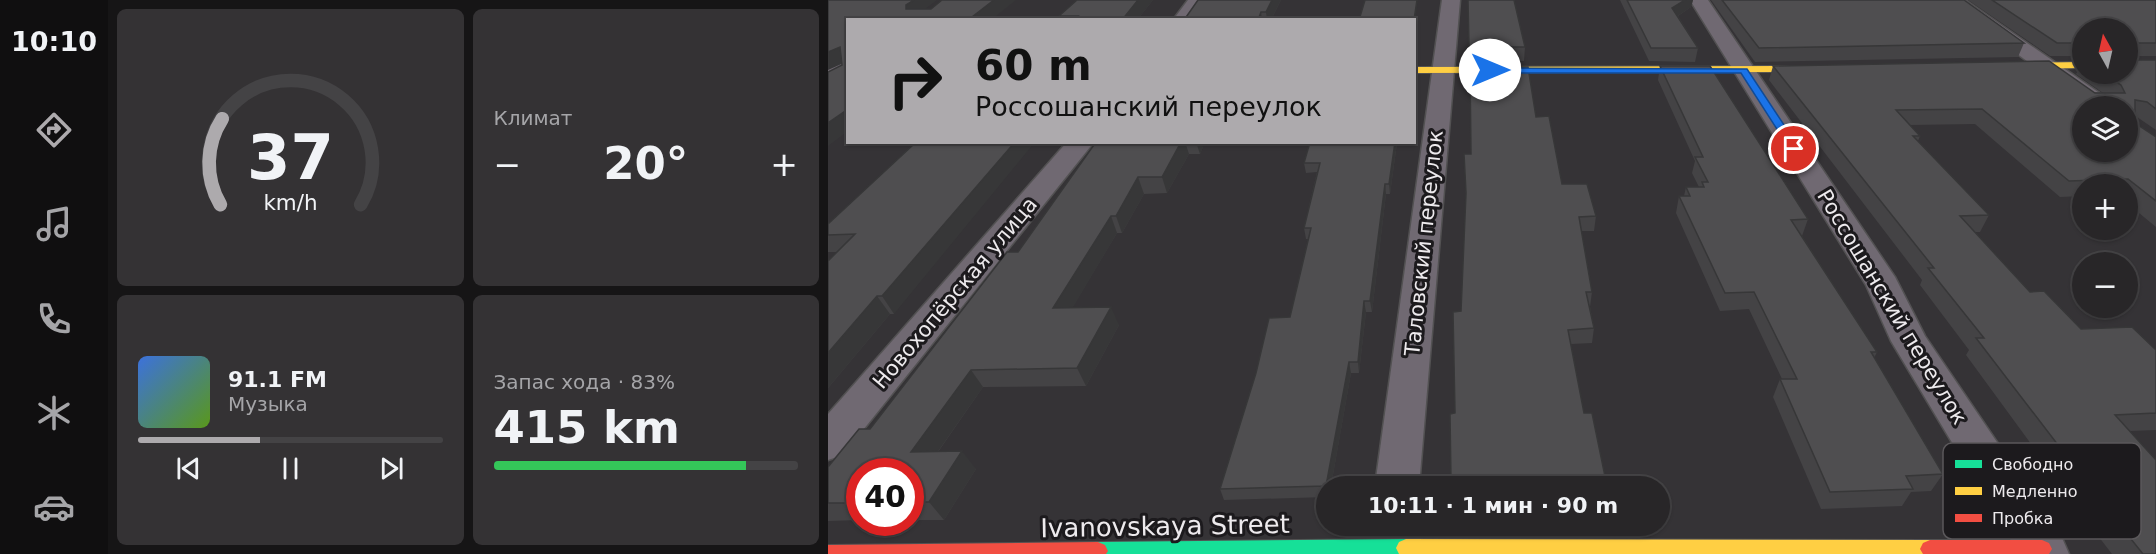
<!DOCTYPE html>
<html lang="ru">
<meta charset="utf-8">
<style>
:root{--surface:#282628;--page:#343234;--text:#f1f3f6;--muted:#a5a5a8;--line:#444345;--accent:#adaaad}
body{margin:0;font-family:"DejaVu Sans",sans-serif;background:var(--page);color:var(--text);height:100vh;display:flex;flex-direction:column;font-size:22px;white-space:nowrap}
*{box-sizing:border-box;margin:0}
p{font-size:20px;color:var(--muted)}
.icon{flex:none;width:33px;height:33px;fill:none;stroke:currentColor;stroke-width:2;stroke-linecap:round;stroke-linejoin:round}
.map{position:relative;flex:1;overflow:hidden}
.details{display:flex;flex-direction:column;gap:9px;padding:9px;background:#161516;width:720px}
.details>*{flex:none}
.guide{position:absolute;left:18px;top:18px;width:570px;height:126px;border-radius:0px;box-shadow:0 2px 4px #0004,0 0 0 2px var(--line);background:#adaaad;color:#111;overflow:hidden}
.needle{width:39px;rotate:352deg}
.tools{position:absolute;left:1244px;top:18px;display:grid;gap:12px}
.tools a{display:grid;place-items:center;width:66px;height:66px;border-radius:50%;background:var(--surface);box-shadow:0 2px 4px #0004,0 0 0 2px var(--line);font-size:30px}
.speed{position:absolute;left:18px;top:458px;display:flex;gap:12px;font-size:30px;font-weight:700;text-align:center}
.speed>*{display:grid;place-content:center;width:78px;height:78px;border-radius:50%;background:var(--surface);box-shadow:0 2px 4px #0004,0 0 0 2px var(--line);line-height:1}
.speed .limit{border:9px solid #d22;background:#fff;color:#111}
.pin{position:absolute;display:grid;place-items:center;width:51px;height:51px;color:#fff;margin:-26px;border:3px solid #fff;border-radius:50%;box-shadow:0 2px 6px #0007}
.me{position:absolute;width:66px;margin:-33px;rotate:90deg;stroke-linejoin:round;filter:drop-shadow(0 0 4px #0008)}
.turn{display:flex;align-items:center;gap:21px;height:126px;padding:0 30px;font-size:27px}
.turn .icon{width:78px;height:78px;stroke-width:2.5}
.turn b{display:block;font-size:42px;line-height:51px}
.big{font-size:45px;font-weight:700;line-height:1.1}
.details .card{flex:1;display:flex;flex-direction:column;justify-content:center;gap:9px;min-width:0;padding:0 21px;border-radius:9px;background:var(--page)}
.details .dial{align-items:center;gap:0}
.dial svg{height:156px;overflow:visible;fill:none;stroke:var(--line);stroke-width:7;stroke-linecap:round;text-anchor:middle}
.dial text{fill:var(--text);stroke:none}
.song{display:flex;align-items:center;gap:18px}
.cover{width:72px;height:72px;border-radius:9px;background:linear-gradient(135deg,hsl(220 70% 55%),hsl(90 70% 35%))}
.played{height:6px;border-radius:3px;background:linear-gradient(90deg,var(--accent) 40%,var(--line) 40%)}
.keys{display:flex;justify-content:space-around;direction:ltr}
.heat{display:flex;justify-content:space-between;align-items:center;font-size:33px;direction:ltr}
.charge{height:9px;border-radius:4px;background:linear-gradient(90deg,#34c759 83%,var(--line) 0)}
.details .tiles{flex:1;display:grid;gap:9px;grid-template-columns:repeat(2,1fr)}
.trip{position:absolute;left:488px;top:476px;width:354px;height:60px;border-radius:30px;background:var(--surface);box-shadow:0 2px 4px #0004,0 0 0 2px var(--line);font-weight:700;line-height:60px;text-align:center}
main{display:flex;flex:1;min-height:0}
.tabs{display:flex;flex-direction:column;width:108px;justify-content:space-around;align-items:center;background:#100f10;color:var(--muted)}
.tabs .icon{width:42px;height:42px}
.tabs .on{color:var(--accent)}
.tabs b{font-size:27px;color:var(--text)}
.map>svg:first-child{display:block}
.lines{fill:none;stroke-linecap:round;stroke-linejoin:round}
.street-casing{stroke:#525152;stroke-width:3}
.fast-casing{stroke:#525152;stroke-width:2}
.slow-casing{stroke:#525152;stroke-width:2}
.jam-casing{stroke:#525152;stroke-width:2}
.street{fill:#706972;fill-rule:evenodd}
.fast{fill:#16e098;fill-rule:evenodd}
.slow{fill:#ffcf43;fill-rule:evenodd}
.jam{fill:#f24e42;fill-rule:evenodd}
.wall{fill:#444345}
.shaded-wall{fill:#373738}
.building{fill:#4f4e50;stroke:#373738;stroke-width:1.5;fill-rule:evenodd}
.route{fill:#1a73e8;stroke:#114b97;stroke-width:1.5}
.labels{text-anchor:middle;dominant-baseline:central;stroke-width:6;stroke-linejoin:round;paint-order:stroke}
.street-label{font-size:21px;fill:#edeaed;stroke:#1c1a1d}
.near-street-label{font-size:26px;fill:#edeaed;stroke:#1c1a1d}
.key{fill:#1c1a1d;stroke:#5b585b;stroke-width:1.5}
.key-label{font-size:16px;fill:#edeaed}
</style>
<main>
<nav class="tabs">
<b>10:10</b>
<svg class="icon on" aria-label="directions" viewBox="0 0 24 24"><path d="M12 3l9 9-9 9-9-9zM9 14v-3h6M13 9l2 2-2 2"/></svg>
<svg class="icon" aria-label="music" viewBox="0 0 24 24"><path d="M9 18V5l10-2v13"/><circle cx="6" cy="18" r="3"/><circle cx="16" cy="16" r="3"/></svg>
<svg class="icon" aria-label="phone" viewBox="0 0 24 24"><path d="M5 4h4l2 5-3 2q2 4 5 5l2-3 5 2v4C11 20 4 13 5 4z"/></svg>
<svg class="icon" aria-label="climate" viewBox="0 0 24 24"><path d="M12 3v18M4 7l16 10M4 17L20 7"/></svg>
<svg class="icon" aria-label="car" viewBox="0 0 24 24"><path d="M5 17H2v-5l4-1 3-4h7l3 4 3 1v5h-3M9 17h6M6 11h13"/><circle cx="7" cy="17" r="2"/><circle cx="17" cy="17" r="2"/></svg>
</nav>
<section class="details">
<div class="tiles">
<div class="card dial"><svg viewBox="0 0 100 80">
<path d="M14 69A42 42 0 1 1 86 69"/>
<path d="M14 69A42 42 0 0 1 15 25" stroke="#adaaad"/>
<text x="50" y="56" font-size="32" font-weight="700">37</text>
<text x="50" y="72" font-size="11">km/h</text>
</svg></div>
<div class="card"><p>Климат</p>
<div class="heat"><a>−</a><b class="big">20°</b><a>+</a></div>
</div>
<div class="card">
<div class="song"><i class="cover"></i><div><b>91.1 FM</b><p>Музыка</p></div></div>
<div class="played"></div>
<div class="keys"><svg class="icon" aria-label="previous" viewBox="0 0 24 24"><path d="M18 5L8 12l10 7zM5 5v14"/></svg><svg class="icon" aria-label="pause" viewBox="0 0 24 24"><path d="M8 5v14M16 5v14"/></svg><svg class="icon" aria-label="next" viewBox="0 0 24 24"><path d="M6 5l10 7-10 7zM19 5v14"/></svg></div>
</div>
<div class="card"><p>Запас хода · 83%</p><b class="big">415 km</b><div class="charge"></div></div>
</div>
</section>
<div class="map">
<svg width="1328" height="554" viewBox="0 0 1328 554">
<rect width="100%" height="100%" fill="#353336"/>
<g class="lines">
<defs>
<g id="street">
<path d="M360,0H379L364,20H345Z"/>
<path d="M614,0H632L591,486H547Z"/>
<path d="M862,0H880L1067,277L1097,336L1234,538L1241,554H1191L1063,341L1038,285Z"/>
<path d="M1116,0H1137L1283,101L1287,106H1260Z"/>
<rect x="0" y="63" width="20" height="14"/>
<path d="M239,142H266L15,455L0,460V414Z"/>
</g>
<path id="fast" d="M578,539L585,542L588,548L585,554H262L260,551L263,545L270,542Z"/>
<g id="slow">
<path d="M1254,62V68L1184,69L1180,66L1184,63Z"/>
<path d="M586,67L988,66L992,69L988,72L586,73Z"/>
<path d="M578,539L1102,540L1109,543L1112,549L1109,554H571L568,548L571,542Z"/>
</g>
<g id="jam">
<path d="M1102,540H1214L1221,543L1224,549L1221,554H1095L1092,549L1095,543Z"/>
<path d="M270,542L277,545L280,551L278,554H0V545Z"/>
</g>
</defs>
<!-- street casing -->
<use href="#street" class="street-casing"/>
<!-- fast casing -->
<use href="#fast" class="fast-casing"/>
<!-- slow casing -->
<use href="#slow" class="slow-casing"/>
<!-- jam casing -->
<use href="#jam" class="jam-casing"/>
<!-- street -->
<use href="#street" class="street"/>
<!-- fast -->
<use href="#fast" class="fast"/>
<!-- slow -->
<use href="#slow" class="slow"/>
<!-- jam -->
<use href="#jam" class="jam"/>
</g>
<!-- wall -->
<g class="wall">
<path d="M325,0L309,20H233L231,16Z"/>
<path d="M453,0L443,20H356Z"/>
<path d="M640,0L697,47L696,61H641Z"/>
<path d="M792,0H865L863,7L850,16L870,48L867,62L821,61Z"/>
<path d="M883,0H1136L1196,43L1190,57L927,62Z"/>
<path d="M1140,0H1328V56H1306V60H1328V130L1309,117H1307V123L1328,137V227L1299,203V184H1254V196L1232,197L1147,124L1082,125L1092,136L1090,141L1161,215L1152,232H1147L1202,292L1253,329L1328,350V430L1302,431L1328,554H1284L1224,476L1225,474L1138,355L1141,350L1092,285L1094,280L941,80L945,66L1275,93L1248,74L1254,64V74H1299L1254,28V56H1222Z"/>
<path d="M832,66L980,219L974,236L1049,352L1046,358L1115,474L1103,491L1083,492L1074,506L993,509L945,397L952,379H954L921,309L892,311L848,213L851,196H856L858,187H871L864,173L867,161L830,80Z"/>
<path d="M708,117L734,184L768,216L766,231H753L764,292L762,307L766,328L764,343L743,344L756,413L779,486H623L622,414L627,413L633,311L638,198L636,154H643Z"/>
<path d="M268,142H377L372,154H361L339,193L316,194L294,233H289L244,308L291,325L258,386L155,387L110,452L148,469L116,520H82V471H32V520L0,521V467L42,429L190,252Z"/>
<path d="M482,142H574L569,143L562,194H558L544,312H538L531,373H523L503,486H498V497L396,500L392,489L462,317L480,239H478L476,228L489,172L478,173L476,163Z"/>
<path d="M88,145L66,314H62L0,388V261L9,252H0V224Z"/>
</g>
<!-- shaded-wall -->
<g class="shaded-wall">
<path d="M86,0H109L85,18L78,9V5Z"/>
<path d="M166,0H188L163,20H140Z"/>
<path d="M310,0H325L309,20H294Z"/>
<path d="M444,0H453L443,20H439L438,12Z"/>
<path d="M589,0H590L586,29V20Z"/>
<path d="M857,0H865L863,7L842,21L844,8Z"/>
<path d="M433,12L434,20H430Z"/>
<path d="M12,47L20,61L0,70V52Z"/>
<path d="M20,109V131L0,146V123Z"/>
<path d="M187,142H207L66,314L54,296Z"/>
<path d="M353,142H357L361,154L339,193L334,177Z"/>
<path d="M368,142H377L372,154Z"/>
<path d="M567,142L569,143L562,194L561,184Z"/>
<path d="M310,177L316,194L294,233L288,216Z"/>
<path d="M557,184L558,194L544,312L542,301Z"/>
<path d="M283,216L289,233L234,326L225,308Z"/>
<path d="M49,296L62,314L0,388V353Z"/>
<path d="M536,301L538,312L531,373L530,362Z"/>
<path d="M283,307L291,325L258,386L249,368Z"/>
<path d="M521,362L523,373L503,486H498Z"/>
<path d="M143,370L155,387L97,470L83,452Z"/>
<path d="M134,451L148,469L116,520L101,502Z"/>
</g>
<!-- building -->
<g class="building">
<path d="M0,0H86L78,5V9H103L114,0H166L140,20H20V109L0,123V72L14,65L12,47L0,52Z"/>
<path d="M249,0H310L294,20H246L250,16H231Z"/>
<path d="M370,0H444L438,12H433L430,20H356Z"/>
<path d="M537,0H589L586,20H531Z"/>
<path d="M640,0H686L697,47H641Z"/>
<path d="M799,0H857L844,8L870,48H823Z"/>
<path d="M894,0H1136L1196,43L931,48Z"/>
<path d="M1164,0H1328V43H1305L1306,60H1328V109L1319,102L1307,100V123L1328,137V201L1300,179L1241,181L1154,109L1068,110L1092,136H1085L1161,215L1132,216L1202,292L1216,291L1253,329L1304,327L1328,350V413L1287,415L1328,460V554H1315L1238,458H1240L1148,338H1156L1100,268H1106L945,66L1221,61L1267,93H1297L1293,85L1276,74H1299V28H1254V43H1229ZM1254,106H1299V152H1254Z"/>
<path d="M832,66H882L980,219L963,220L1049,352H1043L1115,474L1078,476L1085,489L1002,492L952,379H969L926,292L897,293L851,196H862L858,187H876L874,182H880L867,157H875Z"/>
<path d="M642,67H700L708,117L721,116L734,184H759L768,216L751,217L764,292H758L766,328L740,330L756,413H764L779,486H712L711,477L623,481L622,414L627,413L625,312L633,311L638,193L636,154H643Z"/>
<path d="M91,142H187L54,296H49L0,353V261L27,234L0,235V224L85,145H88Z"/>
<path d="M268,142H353L334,177H310L288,216H283L225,308L283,307L249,368L143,370L83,452L134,451L101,502H82V471H32V503H0V467L31,429H42L179,252H190Z"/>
<path d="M482,142H567L561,184H557L542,301H536L530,362H521L498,486L392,489L428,373L441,318L462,317L483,228H476L492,163H476Z"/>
</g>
<!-- route -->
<path class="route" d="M658,68L919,69L972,149L970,151H963L913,73H662L658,72Z"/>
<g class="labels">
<!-- street labels -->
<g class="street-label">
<text transform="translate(596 243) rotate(-84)">Таловский переулок</text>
<text transform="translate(127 293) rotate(-50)">Новохопёрская улица</text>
<text transform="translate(1064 307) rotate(59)">Россошанский переулок</text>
</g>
<!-- near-street labels -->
<g class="near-street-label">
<text transform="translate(337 526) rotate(-1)">Ivanovskaya Street</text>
</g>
</g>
<!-- legend -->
<rect x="1115" y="443" width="198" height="96" rx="9" class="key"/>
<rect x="1127" y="460" width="27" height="8" fill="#16e098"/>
<rect x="1127" y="487" width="27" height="8" fill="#ffcf43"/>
<rect x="1127" y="514" width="27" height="8" fill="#f24e42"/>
<g class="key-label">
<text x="1164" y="470">Свободно</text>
<text x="1164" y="497">Медленно</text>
<text x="1164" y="524">Пробка</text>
</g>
</svg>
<div class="tools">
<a><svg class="needle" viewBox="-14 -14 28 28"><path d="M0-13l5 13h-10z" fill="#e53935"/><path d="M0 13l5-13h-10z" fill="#a5a5a8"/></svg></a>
<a><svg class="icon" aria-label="layers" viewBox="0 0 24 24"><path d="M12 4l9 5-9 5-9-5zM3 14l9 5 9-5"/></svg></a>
<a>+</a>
<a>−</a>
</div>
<div class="speed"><div class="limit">40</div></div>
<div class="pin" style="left:966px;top:149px;background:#d93025"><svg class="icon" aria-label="arrive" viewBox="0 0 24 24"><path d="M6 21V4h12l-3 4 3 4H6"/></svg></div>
<svg class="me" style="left:662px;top:70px" viewBox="-20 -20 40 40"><circle r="19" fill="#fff"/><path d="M0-13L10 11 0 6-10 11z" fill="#1a73e8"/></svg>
<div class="trip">10:11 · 1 мин · 90 m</div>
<div class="guide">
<div class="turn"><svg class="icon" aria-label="right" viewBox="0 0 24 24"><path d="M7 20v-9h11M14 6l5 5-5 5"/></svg><div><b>60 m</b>Россошанский переулок</div></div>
</div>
</div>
</main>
